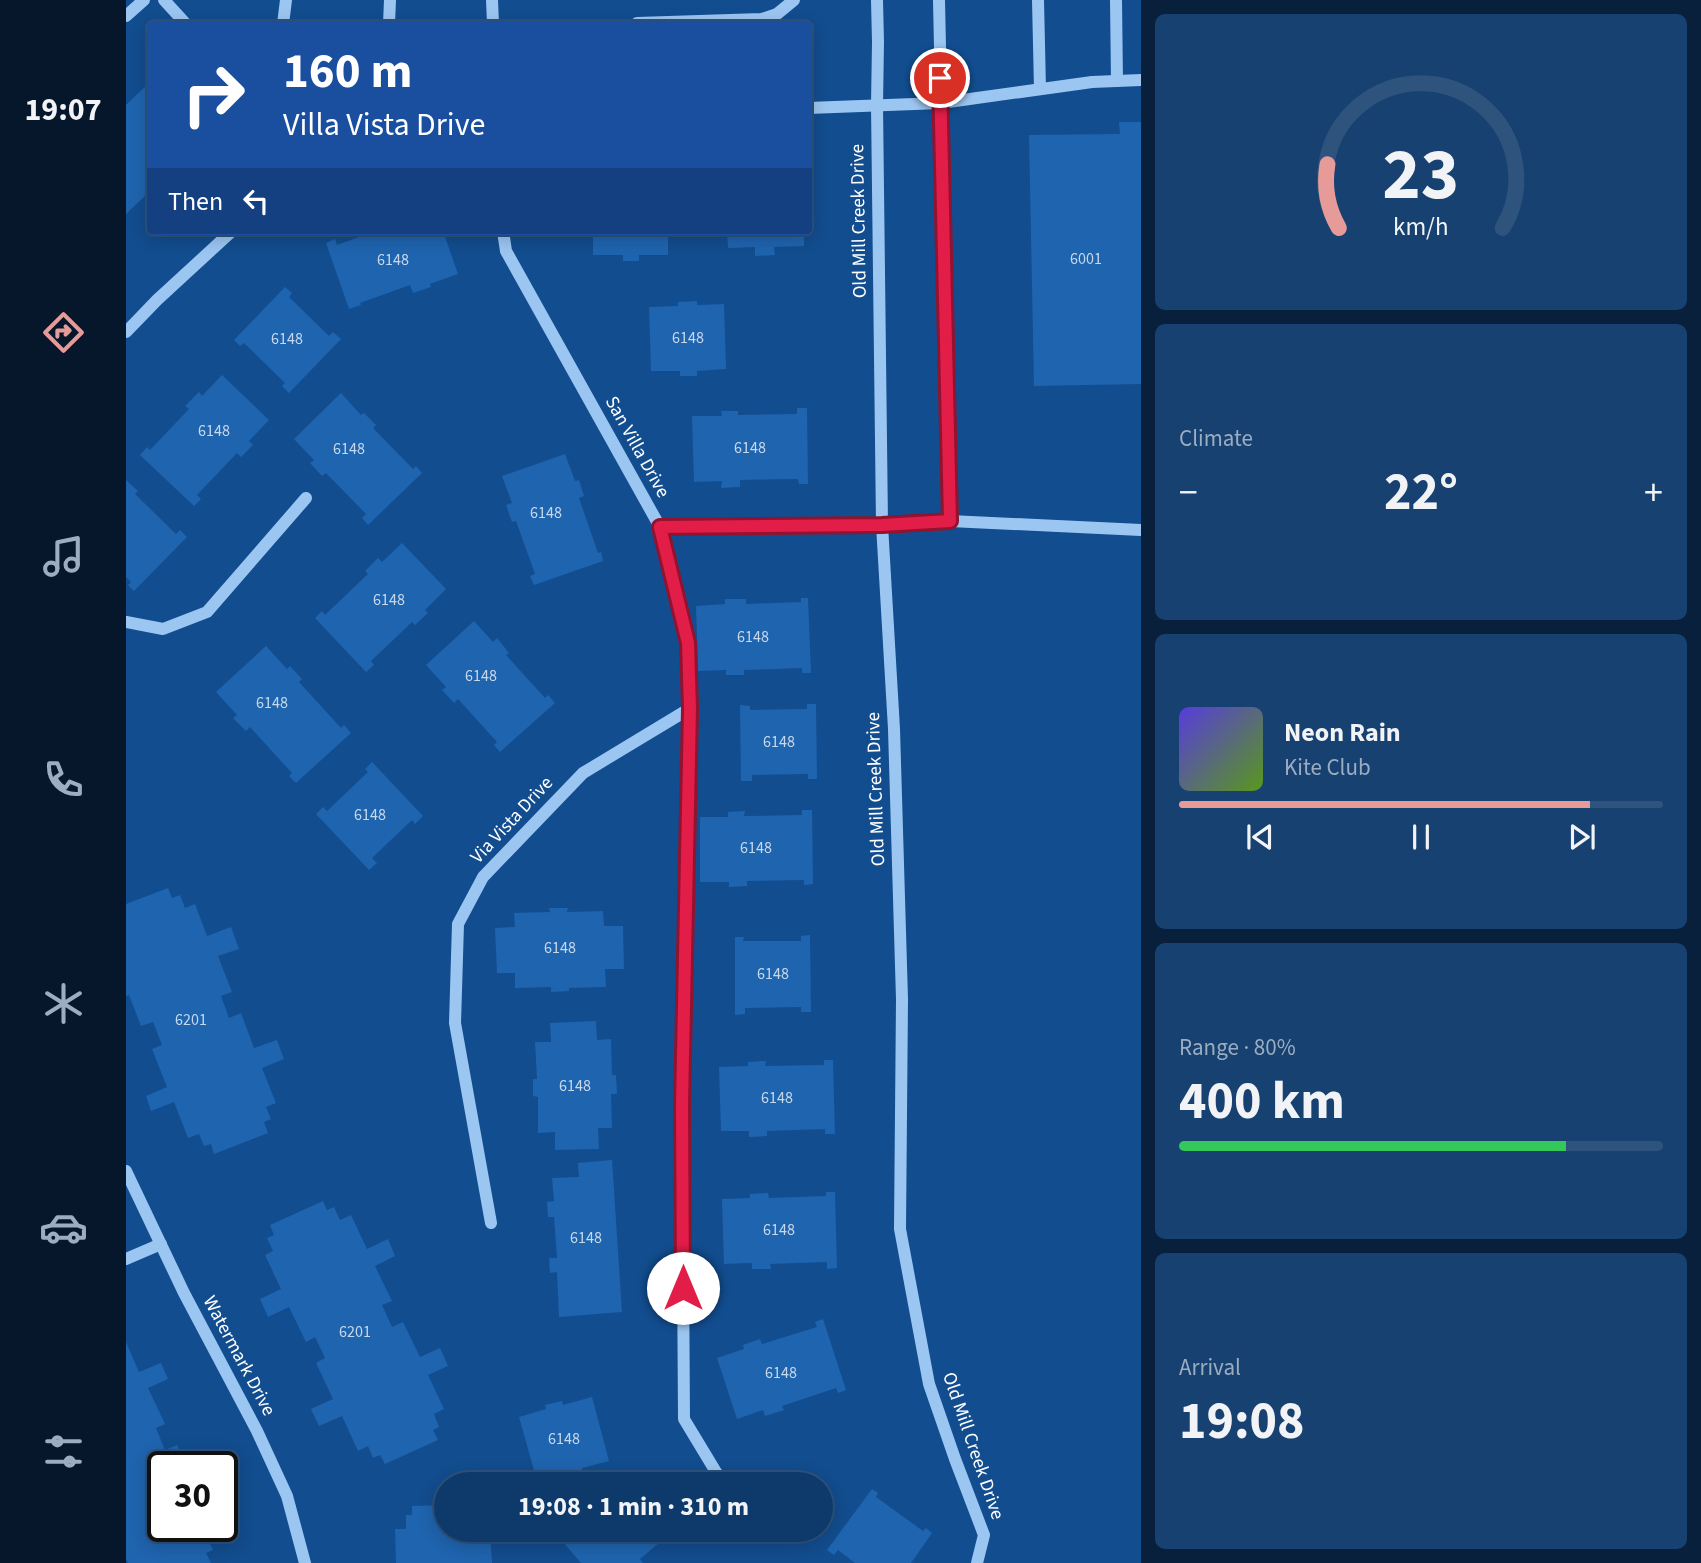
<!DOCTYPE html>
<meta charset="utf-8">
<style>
:root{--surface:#0e3a6b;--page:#174171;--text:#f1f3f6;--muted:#9badc1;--line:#2e547e;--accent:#e69b98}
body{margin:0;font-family:"Source Sans 3",sans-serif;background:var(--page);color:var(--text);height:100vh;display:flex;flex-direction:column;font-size:26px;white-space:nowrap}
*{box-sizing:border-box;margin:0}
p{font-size:23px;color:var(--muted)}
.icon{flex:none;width:38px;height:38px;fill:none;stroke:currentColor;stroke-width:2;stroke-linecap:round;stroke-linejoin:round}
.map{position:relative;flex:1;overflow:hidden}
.sheet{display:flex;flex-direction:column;gap:14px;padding:14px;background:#08203b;width:560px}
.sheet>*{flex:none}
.banner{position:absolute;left:21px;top:21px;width:665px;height:214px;border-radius:7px;box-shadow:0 4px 18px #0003,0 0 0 2px var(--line);background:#1a4fa0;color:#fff;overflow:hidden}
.speed{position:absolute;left:21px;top:1451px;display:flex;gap:14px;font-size:35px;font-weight:700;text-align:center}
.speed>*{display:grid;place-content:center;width:91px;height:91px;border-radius:50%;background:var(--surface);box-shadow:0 4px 18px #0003,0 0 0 2px var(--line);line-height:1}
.speed .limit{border:4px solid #111;border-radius:10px;background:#fff;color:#111}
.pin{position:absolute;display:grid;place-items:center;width:60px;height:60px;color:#fff;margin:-30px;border:4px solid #fff;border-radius:50%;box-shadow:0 2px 7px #0007}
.me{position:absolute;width:77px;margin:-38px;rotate:0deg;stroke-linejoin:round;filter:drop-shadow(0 0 5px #0008)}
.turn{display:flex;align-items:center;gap:24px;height:147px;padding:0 21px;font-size:32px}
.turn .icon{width:91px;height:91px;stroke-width:2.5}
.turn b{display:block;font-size:49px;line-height:60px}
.then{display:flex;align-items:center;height:66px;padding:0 21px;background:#0003;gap:14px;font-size:26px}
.big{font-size:52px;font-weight:700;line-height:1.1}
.sheet .tile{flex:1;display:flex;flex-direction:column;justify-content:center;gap:10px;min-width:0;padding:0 24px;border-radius:10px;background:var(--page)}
.sheet .dial{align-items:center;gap:0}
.dial svg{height:182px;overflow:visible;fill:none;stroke:var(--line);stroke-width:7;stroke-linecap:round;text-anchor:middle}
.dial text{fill:var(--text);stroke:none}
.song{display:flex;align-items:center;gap:21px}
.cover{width:84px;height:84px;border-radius:10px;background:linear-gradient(135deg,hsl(250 70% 55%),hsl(90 70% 35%))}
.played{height:7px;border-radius:4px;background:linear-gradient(90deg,var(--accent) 85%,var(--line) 85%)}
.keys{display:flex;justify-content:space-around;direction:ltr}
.heat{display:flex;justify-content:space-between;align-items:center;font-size:38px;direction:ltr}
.charge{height:10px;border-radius:5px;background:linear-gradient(90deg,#34c759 80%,var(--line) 0)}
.trip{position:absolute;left:308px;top:1472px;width:399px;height:70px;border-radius:35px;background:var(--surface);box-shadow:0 4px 18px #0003,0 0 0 2px var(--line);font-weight:700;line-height:70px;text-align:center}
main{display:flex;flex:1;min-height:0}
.menu{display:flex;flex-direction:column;width:126px;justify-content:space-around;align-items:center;background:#06172b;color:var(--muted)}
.menu .icon{width:49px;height:49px}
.menu .selected{color:var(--accent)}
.menu b{font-size:32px;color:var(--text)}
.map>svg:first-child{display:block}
.building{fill:#1f64af}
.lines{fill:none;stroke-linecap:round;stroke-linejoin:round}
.minor{stroke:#9cc6f2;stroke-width:12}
.route-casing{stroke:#92132f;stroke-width:18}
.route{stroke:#e11d48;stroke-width:12}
.labels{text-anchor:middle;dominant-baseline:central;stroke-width:7;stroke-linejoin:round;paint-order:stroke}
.number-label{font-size:16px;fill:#c7d8eb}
.street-label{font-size:19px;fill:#fff;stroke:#124d8f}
</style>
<main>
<nav class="menu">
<b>19:07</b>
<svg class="icon selected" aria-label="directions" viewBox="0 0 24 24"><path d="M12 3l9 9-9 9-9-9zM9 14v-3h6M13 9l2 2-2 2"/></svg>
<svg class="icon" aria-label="music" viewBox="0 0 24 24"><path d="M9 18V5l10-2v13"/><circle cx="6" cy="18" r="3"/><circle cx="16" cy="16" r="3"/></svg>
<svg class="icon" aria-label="phone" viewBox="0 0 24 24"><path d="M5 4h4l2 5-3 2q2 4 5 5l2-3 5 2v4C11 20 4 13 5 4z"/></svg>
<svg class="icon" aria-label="climate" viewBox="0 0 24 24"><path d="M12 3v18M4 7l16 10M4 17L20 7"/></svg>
<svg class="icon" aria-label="car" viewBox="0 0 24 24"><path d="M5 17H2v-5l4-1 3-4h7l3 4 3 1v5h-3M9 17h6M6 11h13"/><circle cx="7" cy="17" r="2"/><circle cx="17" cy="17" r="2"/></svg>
<svg class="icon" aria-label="filters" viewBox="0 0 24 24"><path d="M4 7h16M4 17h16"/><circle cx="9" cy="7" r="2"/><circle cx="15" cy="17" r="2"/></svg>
</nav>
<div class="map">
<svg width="1015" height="1563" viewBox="0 0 1015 1563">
<rect width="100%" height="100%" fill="#124d8f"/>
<!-- building -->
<g class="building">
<path d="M24,82V191L0,214V105Z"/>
<path d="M993,122H1015V384L908,386L903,135L994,134Z"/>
<path d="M249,231H317L332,274L304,284L305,287L287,293L284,285L234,303L235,305L223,309L200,243L209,239L211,245Z"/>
<path d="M467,231H542V255H513V261H497V255H467Z"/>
<path d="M601,231H678V246L648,247L649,255L629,256V247L602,248Z"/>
<path d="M159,287L166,293L163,297L203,336L207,332L215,339L163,393L156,386L159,383L118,343L114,346L108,340Z"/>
<path d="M571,301V305L598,304L600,369L571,371V376H554V371H525L523,307L552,306V302Z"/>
<path d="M96,375L143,420L123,441L127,445L115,457L111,453L71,495L75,499L68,506L14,455L21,447L24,450L63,409L59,406L73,392L76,396Z"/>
<path d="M215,393L235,415L238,413L250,425L247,428L287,469L290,466L296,473L242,525L236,518L240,514L200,473L196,476L184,463L188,460L168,439Z"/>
<path d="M671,408H681L682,484H673L672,479L614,480V487L595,488L596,481L568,482L566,416H596L595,411H612V415L671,414Z"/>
<path d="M439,454L449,481L453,480L458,496L453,498L472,553L475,552L477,561L408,585L404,576L409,574L390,521L386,522L380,505L386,503L376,476Z"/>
<path d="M0,480L12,491L9,494L50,534L54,530L61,537L8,591L2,585L5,582L0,577Z"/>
<path d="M276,543L320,589L299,610L302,613L289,625L286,622L245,661L248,665L240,672L189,618L196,611L199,615L242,574L239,571L252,558L256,562Z"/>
<path d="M675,598H682L685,673H676V668L618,670V675H600V670L572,671L570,606L599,604V599H620V604L675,602Z"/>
<path d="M348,621L367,642L371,638L383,653L380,655L419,698L422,695L429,703L374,752L368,745L371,742L332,699L328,703L316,690L320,687L300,665Z"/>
<path d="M140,646L161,669L164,666L176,679L173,682L215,728L218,725L225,733L170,783L163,776L166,773L124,727L120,731L107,718L111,715L90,692Z"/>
<path d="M681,704H690L691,779H682V774L626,775V781H615L614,705L624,706V710L681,709Z"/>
<path d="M246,762L297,816L289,824L286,820L246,858L251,863L243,870L190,814L197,807L201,811L242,772L239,769Z"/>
<path d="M676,810H686L687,884L678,885V880L621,881V886L603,887V882H574V817H602V812L619,811L618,816L676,815Z"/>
<path d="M42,888L46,898L54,895L59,908L69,904L81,936L105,927L113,949L92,956L106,992L95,996L103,1018L115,1013L128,1048L151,1040L158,1059L136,1068L150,1103L140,1107L145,1119L138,1122L142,1133L88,1154L85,1144L78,1146L73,1134L62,1138L48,1102L25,1111L20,1096L41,1087L26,1049L36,1045L27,1022L15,1026L3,995L0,996V904Z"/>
<path d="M423,908H442L441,912L477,911L478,926H497L498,969H479L480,987L443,988V991L425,992V987L389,988V973H371L369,928L389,927L388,913L424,912Z"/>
<path d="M684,935L685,1012H675V1007L619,1008V1014L609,1015V937H618L617,941H675V936Z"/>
<path d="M470,1021L471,1040L485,1039L486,1075H490L491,1094H485L486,1128H472L473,1149L429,1150V1132L412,1133V1097L407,1096V1079H411L409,1042H425L424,1023Z"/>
<path d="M698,1060H707L709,1134H699V1129L641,1131V1136L623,1137V1131H595L593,1067L622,1066V1062L640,1061L639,1066L698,1065Z"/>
<path d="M486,1160L496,1312L433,1317L431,1272L424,1273L423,1258H431L428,1217H422L421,1202L428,1201L426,1178L453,1177L452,1163Z"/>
<path d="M700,1192H709L711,1268L701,1269V1262L644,1264L645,1269H626V1263L598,1264L596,1199L624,1198V1194L642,1193L643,1198L700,1196Z"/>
<path d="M197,1201L201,1210L208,1207L214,1220L225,1215L241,1249L262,1239L269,1256L249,1266L266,1301L256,1305L266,1327L277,1322L294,1357L314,1348L322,1366L302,1375L318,1409L308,1414L313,1427L307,1430L312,1440L259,1464L254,1455L247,1458L242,1446L232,1451L216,1416L193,1426L185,1409L207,1399L190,1363L199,1358L189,1337L180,1342L163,1307L142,1317L134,1299L155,1289L139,1255L147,1251L141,1238L148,1235L144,1225Z"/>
<path d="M697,1319L720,1390L712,1393L710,1388L656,1406L658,1410L639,1416L637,1410L611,1419L591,1358L618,1349L617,1345L634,1339L636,1344L691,1327L689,1322Z"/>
<path d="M0,1342L13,1372L35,1363L42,1379L22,1388L39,1424L30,1428L39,1450L51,1445L61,1466H37V1526H87L90,1533L81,1537L87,1550L80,1553L85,1563H2L0,1559Z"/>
<path d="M466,1397L483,1461L456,1468L457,1474L440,1479L438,1473L411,1481L393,1417L420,1409L419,1405L436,1401L437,1405Z"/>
<path d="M746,1489L752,1493L750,1497L797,1531L800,1528L806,1533L785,1563H729L712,1550L708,1555L701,1550Z"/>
<path d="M320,1505V1530H364L366,1563H270L269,1529H280V1515H286V1506Z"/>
<path d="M452,1530H524L534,1542L514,1559L517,1563H455L437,1542Z"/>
</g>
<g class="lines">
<!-- minor -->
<g class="minor">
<path d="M38,0L60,24"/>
<path d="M366,0L367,24"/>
<path d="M751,0L752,42L751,105L756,525L768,729L776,999L774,1229L803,1384L829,1459L858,1535L851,1563"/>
<path d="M813,0L824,521"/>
<path d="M912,0L914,89"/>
<path d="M990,0L991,81"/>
<path d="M0,16L18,0"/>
<path d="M157,24L160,0"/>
<path d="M263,24L264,0"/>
<path d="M511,24V23L636,19L651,14L668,0"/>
<path d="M682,108L815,103L966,82L1015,80"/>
<path d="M377,231L380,251L534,527L562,643L563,709L556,1106L558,1419L590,1472L600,1484"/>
<path d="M0,332L31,300L106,231"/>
<path d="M534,527L756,525L824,521L1015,530"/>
<path d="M0,622L37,629L81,612L180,498"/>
<path d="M0,1171L58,1293L131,1431L161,1496L179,1563"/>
<path d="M365,1223L329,1023L332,924L357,877L457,773L563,709"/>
<path d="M0,1259L35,1244"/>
</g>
</g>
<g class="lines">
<defs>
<path id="route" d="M557,1288L556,1105L564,709L562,643L534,527L756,525L824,521L814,78"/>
</defs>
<!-- route casing -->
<use href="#route" class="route-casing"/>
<!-- route -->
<use href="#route" class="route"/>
</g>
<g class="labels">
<!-- number labels -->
<g class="number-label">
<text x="960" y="259">6001</text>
<text x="267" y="260">6148</text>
<text x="562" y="338">6148</text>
<text x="161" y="339">6148</text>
<text x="88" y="431">6148</text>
<text x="624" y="448">6148</text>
<text x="223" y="449">6148</text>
<text x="420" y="513">6148</text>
<text x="263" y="600">6148</text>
<text x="627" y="637">6148</text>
<text x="355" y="676">6148</text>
<text x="146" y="703">6148</text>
<text x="653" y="742">6148</text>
<text x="244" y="815">6148</text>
<text x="630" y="848">6148</text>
<text x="434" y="948">6148</text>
<text x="647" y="974">6148</text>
<text x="65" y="1020">6201</text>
<text x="449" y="1086">6148</text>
<text x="651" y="1098">6148</text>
<text x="653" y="1230">6148</text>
<text x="460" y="1238">6148</text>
<text x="229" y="1332">6201</text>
<text x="655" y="1373">6148</text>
<text x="438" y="1439">6148</text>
</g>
<!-- street labels -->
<g class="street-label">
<text transform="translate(733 221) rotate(-91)">Old Mill Creek Drive</text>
<text transform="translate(511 447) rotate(61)">San Villa Drive</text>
<text transform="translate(750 789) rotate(-92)">Old Mill Creek Drive</text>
<text transform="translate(386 820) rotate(-47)">Via Vista Drive</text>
<text transform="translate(113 1356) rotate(62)">Watermark Drive</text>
<text transform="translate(847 1446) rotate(71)">Old Mill Creek Drive</text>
</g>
</g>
</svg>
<div class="speed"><div class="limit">30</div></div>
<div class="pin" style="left:814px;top:78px;background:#d93025"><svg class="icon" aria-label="arrive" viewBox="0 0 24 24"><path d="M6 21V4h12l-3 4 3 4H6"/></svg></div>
<svg class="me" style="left:557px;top:1288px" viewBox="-20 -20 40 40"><circle r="19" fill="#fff"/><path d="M0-13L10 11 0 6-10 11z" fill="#e11d48"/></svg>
<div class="trip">19:08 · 1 min · 310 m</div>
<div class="banner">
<div class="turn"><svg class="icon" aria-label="right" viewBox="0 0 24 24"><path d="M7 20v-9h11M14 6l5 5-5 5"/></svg><div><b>160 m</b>Villa Vista Drive</div></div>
<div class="then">Then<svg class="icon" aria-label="left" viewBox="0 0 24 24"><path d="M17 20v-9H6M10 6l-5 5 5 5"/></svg></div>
</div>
</div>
<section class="sheet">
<div class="tile dial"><svg viewBox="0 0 100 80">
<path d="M14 69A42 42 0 1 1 86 69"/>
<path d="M14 69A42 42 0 0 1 9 41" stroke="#e69b98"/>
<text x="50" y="56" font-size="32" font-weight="700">23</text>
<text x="50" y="72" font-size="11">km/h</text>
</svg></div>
<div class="tile"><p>Climate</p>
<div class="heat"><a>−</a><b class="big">22°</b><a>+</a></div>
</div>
<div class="tile">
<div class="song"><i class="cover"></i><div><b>Neon Rain</b><p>Kite Club</p></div></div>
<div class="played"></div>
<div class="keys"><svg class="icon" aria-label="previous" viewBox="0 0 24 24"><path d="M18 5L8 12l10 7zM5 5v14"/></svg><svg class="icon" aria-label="pause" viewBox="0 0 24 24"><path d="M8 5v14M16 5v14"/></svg><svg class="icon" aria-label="next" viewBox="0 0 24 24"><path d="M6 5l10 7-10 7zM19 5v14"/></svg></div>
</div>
<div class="tile"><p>Range · 80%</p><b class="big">400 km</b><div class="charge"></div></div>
<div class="tile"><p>Arrival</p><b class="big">19:08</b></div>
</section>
</main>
